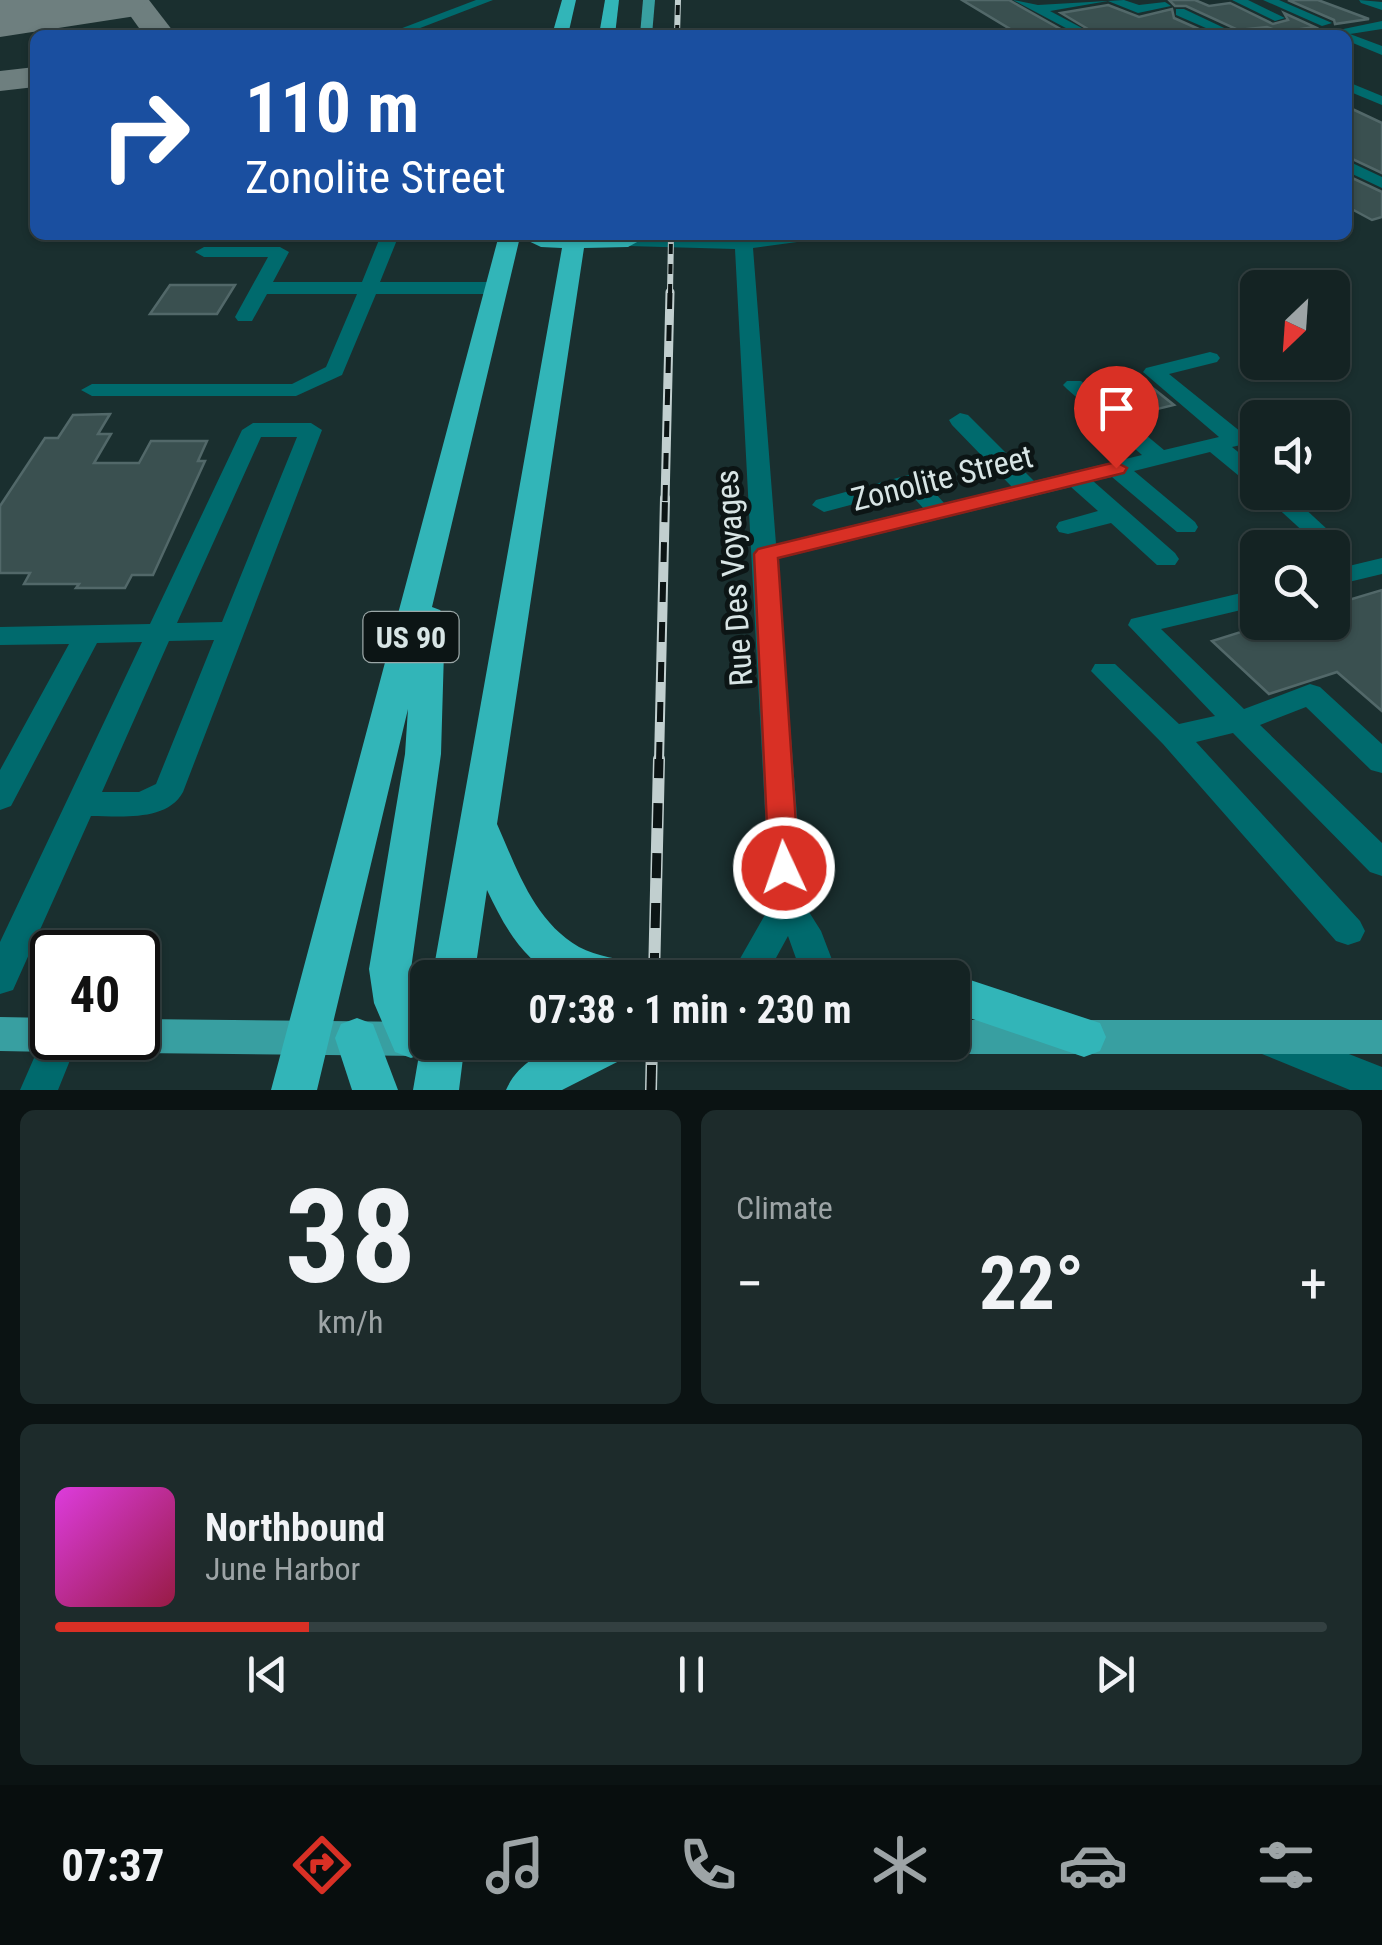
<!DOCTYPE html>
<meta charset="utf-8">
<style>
:root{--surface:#142323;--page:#1d2b2b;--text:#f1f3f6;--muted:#9da4a6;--line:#334041;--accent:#d93025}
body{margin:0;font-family:"Roboto Condensed",sans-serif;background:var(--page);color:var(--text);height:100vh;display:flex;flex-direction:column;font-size:38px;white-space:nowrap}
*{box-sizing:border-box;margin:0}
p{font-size:32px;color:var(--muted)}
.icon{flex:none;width:55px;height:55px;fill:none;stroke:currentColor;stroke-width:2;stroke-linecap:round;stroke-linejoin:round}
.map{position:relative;height:1090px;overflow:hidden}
.panel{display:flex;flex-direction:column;gap:20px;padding:20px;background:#0b1313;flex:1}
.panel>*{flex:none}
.guide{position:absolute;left:30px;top:30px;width:1322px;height:210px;border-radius:15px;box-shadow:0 2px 8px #0004,0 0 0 2px var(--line);background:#1a4fa0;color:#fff;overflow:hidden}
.needle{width:65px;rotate:205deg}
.fabs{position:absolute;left:1240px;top:270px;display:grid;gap:20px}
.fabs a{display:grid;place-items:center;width:110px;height:110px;border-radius:15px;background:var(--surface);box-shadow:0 2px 8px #0004,0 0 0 2px var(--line);font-size:50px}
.speed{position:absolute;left:30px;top:930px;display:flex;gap:20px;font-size:50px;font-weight:700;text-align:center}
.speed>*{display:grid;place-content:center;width:130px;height:130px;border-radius:50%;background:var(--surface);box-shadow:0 2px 8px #0004,0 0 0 2px var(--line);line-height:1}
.speed .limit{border:5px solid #111;border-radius:15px;background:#fff;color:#111}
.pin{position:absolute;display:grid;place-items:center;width:85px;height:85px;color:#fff;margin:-102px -42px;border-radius:50% 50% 50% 0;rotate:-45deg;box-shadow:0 0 10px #0007}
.pin .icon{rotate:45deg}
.me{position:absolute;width:110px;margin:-55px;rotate:357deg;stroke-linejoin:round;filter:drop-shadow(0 0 8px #0008)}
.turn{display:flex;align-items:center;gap:35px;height:210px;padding:0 50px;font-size:45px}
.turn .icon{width:130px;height:130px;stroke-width:2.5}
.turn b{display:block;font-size:70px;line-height:85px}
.big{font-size:75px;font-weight:700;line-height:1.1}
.panel .card{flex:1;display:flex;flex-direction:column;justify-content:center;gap:15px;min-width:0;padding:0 35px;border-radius:15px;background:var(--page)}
.panel .dial{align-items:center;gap:0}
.dial b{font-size:130px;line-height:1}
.song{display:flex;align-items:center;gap:30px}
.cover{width:120px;height:120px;border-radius:15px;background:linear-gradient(135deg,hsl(300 70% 55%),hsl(340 70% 35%))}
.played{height:10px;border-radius:5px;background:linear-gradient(90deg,var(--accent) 20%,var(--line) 20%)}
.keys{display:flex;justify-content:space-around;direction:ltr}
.heat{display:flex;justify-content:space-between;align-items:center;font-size:55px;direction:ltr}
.panel .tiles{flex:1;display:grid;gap:20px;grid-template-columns:1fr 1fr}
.card:last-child{grid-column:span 2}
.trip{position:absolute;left:410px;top:960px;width:560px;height:100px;border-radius:15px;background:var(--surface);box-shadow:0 2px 8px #0004,0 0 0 2px var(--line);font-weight:700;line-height:100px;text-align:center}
.dock{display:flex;height:160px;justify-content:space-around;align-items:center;background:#080e0e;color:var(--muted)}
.dock .icon{width:70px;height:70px}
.dock .on{color:var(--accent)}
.dock b{font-size:45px;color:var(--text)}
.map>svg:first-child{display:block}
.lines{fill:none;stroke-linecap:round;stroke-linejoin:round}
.taxiway{fill:#6e7f7f;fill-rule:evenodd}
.runway{fill:#6e7f7f;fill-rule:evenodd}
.building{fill:#3a5050;stroke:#526869;stroke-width:2.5}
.minor{fill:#006a6d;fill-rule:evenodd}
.major{fill:#389fa1;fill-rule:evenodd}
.highway{fill:#32b5b8;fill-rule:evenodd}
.rail-far3-casing{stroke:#c1cfcf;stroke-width:6}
.rail-far2-casing{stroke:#c1cfcf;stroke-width:9}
.rail-far1-casing{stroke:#c1cfcf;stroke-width:10}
.rail-casing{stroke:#c1cfcf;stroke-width:12}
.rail-far3{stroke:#0c1515;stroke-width:4;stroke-dasharray:10;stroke-linecap:butt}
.rail-far2{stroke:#0c1515;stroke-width:5;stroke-dasharray:16;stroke-linecap:butt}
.rail-far1{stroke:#0c1515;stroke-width:6;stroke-dasharray:20;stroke-linecap:butt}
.rail{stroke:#0c1515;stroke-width:9;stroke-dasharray:25;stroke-linecap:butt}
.route{fill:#d93025;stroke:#8d1f18;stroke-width:2.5}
.labels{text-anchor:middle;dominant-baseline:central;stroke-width:10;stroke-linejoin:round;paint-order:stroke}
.shield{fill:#0c1515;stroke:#9ba7a7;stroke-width:2.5}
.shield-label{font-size:30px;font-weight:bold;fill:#d8e5e5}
.street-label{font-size:32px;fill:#d8e5e5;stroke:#0c1515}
</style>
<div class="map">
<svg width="1382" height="1090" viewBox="0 0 1382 1090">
<rect width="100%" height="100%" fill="#1a2f2f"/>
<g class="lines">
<!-- taxiway -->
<g class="taxiway">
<path d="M119,0H149L176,35H144Z"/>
<path d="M35,67V87L0,91V71Z"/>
</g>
<!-- runway -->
<path class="runway" d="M0,0H147L136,16L0,37Z"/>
</g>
<!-- building -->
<g class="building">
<path d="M962,0H1009L1071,35H1020Z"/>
<path d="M1169,0H1195L1209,6L1230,3L1273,24L1288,20L1284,13L1315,27L1280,32L1267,27L1238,30L1186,6H1175Z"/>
<path d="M1288,0H1318L1369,19L1335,24L1334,20Z"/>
<path d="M1108,5L1139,17L1172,9L1174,18L1210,34L1098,35L1061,13Z"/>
<path d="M1348,107L1382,123V173L1348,157Z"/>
<path d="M1348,176L1382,192V217L1372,220L1348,207Z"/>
<path d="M170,285H235L217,314H150Z"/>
<path d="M1130,370L1174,405L1137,414L1092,378Z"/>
<path d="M110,414L98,434H111L94,463H139L151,441H207L198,461H205L153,575H132L125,588H76L79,584H24L30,573H0V506L45,438H58L73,415Z"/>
<path d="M1382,590V711L1337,672L1269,694L1212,641L1273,622H1332V605Z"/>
</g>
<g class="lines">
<!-- minor -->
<g class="minor">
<path d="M476,0H493L402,35H384Z"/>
<path d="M1013,0L1038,5L1124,0L1139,5L1165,2L1171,6L1138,13L1108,1L1050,11L1095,35H1079Z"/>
<path d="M1232,0H1248L1285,18L1275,21Z"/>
<path d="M1263,0H1279L1332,23L1322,26Z"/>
<path d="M1359,0L1382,2V10L1361,3Z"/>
<path d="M1176,9H1184L1239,35H1222L1176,15Z"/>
<path d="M1382,21V29L1350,34L1382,46V55L1348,41V35L1329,32Z"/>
<path d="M1348,82L1382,96V105L1348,91Z"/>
<path d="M1348,161L1382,177V188L1348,172Z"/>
<path d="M381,235H399L380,282H498L507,288L498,294H376L342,375L296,396H92L81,390L92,384H292L326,367L357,294H267L252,321H238L235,317L268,257H204L195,252L204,247H280L289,252L273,282H362Z"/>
<path d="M731,235H821L812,240L753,248L776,544L923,508L907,490L824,512L812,505L816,500L912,474L920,476L944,503L1012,487L952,425L949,420L960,413L968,415L1034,481L1142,455L1067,389L1063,385L1067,381H1081L1164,450L1219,437L1143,372L1146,368L1210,352L1217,354L1220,358L1217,362L1169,374L1241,432L1258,431V441L1232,447L1258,468V487L1250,485L1210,452L1134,471L1195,522L1198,527L1195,532H1177L1112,477L1093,481L1175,553L1179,559L1175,565H1157L1111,523L1068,534L1059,532L1056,527L1059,522L1098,511L1071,487L777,559L804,904L821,931L839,978H803L788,936L765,978H729L770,906L735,249L628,246L619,241L628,236L733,238Z"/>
<path d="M253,423H311L322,430L183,792C167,822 120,816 91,816L13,990L0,994V942L142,642L97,643L11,806L0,810V770L69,644L0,645V627L150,624L242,430ZM261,437H297L222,622L177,623ZM214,640L156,784L139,792H102L169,641Z"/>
<path d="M1260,492H1287L1328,530L1325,535H1307Z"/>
<path d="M1382,558V574L1332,586V570Z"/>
<path d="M1258,589V606L1161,629L1244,709L1310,684L1320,687L1382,744V773L1371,770L1306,707L1260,725L1382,843V876L1370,872L1233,733L1196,742L1360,921L1365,931L1360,941L1348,945L1336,941L1163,744L1091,671L1095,664H1115L1179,724L1215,716L1128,625L1131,619Z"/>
<path d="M52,1024V1038H79L58,1090H20L48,1026Z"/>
<path d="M1275,1025L1382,1067V1090H1350L1262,1054L1257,1042L1262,1030Z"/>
</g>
<!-- major -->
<g class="major">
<path d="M643,0H655L652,35H640Z"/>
<path d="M0,1017L52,1018V1038H69L65,1047L52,1052L0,1051Z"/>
<path d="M138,1019L423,1022L428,1024V1042H440L436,1051L423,1056L138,1053L125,1048L120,1038H138Z"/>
<path d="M952,1020H1382V1054H952L939,1049L936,1042H952Z"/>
</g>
<!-- highway -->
<g class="highway">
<path d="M562,0H576L568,35H552Z"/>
<path d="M605,0H619L615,35H599Z"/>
<path d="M499,235H629L639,241L628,247L584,248L497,824C517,869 534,921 579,947C597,957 620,958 639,965L645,978H560C523,961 504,926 487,890L474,978H432L562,248L541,247L520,237L432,607L440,610L445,617L441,754L411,969C416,994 428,1018 428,1042H465L459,1090H413L419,1055L411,1058L395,1052L374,1003L369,969L405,754L408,709L317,1090H271Z"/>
<path d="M952,974L1100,1023L1106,1037L1100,1051L1084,1057L952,1012V978H943Z"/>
<path d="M357,1018L373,1024L398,1090H352L335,1038L341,1024Z"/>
<path d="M565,1042H635L629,1056L562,1090H506C518,1063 540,1054 565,1042Z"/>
</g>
<defs>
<g id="rail-far3">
<path d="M677,35L678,0"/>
<path d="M670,294L671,235"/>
</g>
<path id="rail-far2" d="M665,501L670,292"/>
<path id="rail-far1" d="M659,762L665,498"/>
<g id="rail">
<path d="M654,978L659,759"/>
<path d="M651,1090L652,1042"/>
</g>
</defs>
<!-- rail-far3 casing -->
<use href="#rail-far3" class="rail-far3-casing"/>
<!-- rail-far2 casing -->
<use href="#rail-far2" class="rail-far2-casing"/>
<!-- rail-far1 casing -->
<use href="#rail-far1" class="rail-far1-casing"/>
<!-- rail casing -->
<use href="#rail" class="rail-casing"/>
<!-- rail-far3 -->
<use href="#rail-far3" class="rail-far3"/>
<!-- rail-far2 -->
<use href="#rail-far2" class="rail-far2"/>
<!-- rail-far1 -->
<use href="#rail-far1" class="rail-far1"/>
<!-- rail -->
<use href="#rail" class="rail"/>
</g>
<!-- route -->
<path class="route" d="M1116,462L1127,468L1124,473L778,558L799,868L795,877L784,880L774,877L769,868L754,554L758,549Z"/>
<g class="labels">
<!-- shield labels -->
<rect class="shield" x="363.5" y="612" width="95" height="50" rx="8"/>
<g class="shield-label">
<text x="411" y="637">US 90</text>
</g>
<!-- street labels -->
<g class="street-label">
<text transform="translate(942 478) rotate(-14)">Zonolite Street</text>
<text transform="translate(734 578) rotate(-94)">Rue Des Voyages</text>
</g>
</g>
</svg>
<div class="fabs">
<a><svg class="needle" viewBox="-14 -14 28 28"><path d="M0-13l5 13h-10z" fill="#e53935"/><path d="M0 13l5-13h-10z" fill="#9da4a6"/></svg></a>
<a><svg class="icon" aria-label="sound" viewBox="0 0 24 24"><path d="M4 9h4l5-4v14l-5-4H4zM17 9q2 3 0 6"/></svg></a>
<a><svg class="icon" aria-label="search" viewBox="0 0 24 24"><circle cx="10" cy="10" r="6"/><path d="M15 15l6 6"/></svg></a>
</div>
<div class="speed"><div class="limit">40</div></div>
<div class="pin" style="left:1116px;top:468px;background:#d93025"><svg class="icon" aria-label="arrive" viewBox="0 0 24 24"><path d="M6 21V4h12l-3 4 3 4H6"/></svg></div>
<svg class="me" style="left:784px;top:868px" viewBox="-20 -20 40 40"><circle r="17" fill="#d93025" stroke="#fff" stroke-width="3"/><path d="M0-11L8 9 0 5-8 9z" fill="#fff"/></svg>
<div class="trip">07:38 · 1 min · 230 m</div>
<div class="guide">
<div class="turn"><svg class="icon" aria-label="right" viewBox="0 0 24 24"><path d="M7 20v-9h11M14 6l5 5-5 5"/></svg><div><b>110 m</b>Zonolite Street</div></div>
</div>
</div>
<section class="panel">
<div class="tiles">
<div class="card dial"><b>38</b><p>km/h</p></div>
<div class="card"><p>Climate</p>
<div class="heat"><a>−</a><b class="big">22°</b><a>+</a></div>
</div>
<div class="card">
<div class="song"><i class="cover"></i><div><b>Northbound</b><p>June Harbor</p></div></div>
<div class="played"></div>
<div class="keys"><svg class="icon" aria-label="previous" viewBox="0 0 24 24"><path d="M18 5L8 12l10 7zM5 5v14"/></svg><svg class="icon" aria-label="pause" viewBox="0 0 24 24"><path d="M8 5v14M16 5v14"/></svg><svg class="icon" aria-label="next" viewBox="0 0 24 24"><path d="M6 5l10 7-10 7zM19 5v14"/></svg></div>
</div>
</div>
</section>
<nav class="dock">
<b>07:37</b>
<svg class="icon on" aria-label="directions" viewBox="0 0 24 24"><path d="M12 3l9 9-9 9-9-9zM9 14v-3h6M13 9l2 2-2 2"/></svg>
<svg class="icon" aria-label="music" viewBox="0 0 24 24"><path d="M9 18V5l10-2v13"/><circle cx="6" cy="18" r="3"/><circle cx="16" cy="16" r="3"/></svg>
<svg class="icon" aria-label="phone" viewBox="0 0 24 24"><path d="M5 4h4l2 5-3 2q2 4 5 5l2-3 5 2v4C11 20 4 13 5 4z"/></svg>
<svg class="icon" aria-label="climate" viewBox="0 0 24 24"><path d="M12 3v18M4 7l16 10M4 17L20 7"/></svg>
<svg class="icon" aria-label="car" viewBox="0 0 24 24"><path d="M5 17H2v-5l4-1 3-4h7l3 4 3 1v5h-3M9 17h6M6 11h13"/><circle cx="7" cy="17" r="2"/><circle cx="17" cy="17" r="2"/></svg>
<svg class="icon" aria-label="filters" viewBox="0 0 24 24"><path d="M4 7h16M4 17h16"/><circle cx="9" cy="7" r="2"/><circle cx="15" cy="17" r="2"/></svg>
</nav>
